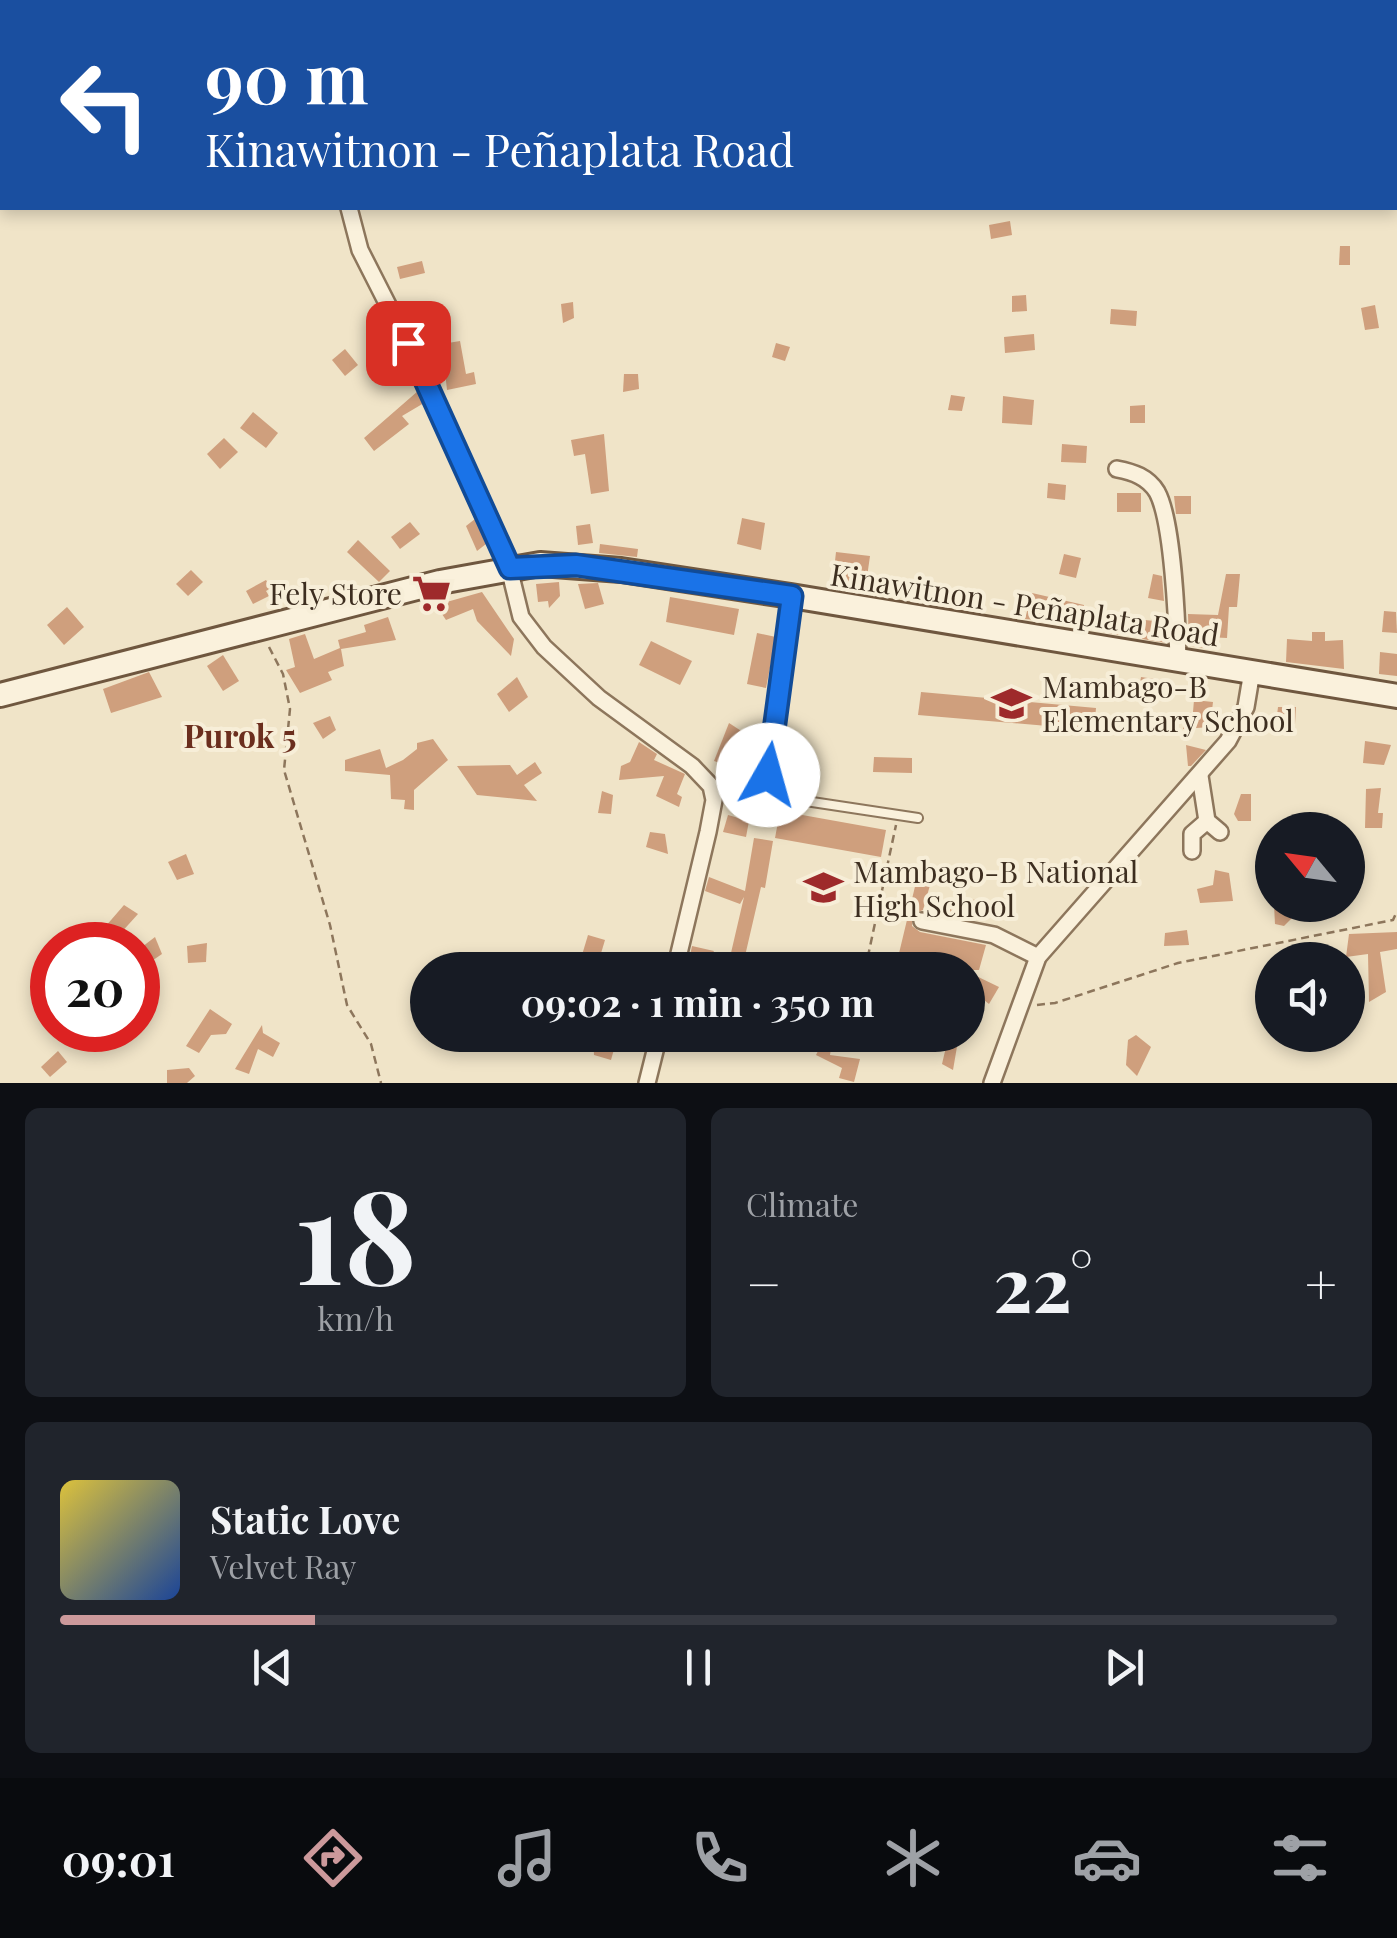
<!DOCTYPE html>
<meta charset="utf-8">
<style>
:root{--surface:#171b24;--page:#20242c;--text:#f1f3f6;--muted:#9ea1a6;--line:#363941;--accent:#cc999b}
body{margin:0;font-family:"Playfair Display",serif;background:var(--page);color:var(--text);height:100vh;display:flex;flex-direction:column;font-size:38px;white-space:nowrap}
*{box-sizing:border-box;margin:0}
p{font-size:32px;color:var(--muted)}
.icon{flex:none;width:55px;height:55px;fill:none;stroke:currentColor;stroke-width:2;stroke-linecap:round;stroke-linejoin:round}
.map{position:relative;height:1083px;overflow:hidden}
.drawer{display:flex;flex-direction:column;gap:25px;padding:25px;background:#0d0f14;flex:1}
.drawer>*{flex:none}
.top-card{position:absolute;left:0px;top:0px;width:1398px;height:210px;box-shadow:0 5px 15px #0003;background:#1a4fa0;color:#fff;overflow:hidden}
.needle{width:65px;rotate:299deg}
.controls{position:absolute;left:1255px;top:812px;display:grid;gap:20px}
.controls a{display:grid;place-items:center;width:110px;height:110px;border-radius:50%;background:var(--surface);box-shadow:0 5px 15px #0003;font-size:50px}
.speed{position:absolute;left:30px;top:922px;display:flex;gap:20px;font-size:50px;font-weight:700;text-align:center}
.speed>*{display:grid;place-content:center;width:130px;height:130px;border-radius:50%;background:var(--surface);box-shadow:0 5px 15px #0003;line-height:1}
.speed .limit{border:15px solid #d22;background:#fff;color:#111}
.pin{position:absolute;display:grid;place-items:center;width:85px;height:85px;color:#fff;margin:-42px;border-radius:20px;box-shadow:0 5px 15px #0006}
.me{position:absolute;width:110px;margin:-55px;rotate:7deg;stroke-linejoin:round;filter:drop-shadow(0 0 8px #0008)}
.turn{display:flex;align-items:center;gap:35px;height:210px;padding:0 40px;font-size:45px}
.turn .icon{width:130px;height:130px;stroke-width:2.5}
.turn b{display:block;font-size:70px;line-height:85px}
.big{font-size:75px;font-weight:700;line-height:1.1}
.drawer .widget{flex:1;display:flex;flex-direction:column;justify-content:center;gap:15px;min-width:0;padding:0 35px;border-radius:15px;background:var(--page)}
.drawer .dial{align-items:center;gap:0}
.dial b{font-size:130px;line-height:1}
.song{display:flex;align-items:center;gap:30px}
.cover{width:120px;height:120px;border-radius:15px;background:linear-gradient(135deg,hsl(50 70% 55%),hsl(220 70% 35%))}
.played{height:10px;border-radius:5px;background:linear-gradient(90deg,var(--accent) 20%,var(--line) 20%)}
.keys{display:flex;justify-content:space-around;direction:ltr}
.heat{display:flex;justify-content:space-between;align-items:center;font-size:55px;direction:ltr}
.drawer .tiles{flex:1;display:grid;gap:25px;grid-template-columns:1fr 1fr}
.widget:last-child{grid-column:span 2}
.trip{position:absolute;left:410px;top:952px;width:575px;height:100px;border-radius:50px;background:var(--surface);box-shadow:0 5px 15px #0003;font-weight:700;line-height:100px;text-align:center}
.tab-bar{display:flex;height:160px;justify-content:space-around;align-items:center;background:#090b0e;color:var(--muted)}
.tab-bar .icon{width:70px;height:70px}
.tab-bar .current{color:var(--accent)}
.tab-bar b{font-size:45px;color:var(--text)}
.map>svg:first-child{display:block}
.building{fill:#cf9f7d}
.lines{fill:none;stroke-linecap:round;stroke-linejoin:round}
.lane-casing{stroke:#8d765c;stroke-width:12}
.street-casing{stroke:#8d765c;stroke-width:20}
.secondary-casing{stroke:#6f573f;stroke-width:28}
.path{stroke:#8d765c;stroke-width:2.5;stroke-dasharray:8 5;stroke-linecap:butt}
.lane{stroke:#faf1dc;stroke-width:8}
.street{stroke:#faf1dc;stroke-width:15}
.secondary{stroke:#faf1dc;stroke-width:22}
.route-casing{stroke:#114b97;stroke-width:25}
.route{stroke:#1a73e8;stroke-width:18}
.labels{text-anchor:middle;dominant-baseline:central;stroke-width:8;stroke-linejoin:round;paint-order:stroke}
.poi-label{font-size:30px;fill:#3d2e20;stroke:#f7eed8;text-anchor:start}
.street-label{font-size:30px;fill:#3d2e20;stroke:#f7eed8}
.neighbourhood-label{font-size:32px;font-weight:bold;fill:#6b2e1e;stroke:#f7eed8}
</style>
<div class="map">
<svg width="1397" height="1083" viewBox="0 0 1397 1083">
<rect width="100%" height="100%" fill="#f0e4c8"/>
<!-- building -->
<g class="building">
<path d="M1010,221L1012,235L991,239L989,225Z"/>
<path d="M1340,246H1350V265H1339Z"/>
<path d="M422,261L425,273L400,279L397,267Z"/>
<path d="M1026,295L1027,311L1012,312V296Z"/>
<path d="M573,302L574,318L563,323L561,304Z"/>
<path d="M1375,305L1379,328L1365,330L1361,308Z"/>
<path d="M1111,309L1137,311L1136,326L1110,324Z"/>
<path d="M1034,334L1035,350L1005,353L1004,337Z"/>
<path d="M460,341L466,374L474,372L476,384L447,390L442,344Z"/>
<path d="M776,343L790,347L785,361L772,357Z"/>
<path d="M345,349L358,365L345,376L332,360Z"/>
<path d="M624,374H638L639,389L623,392Z"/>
<path d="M418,391L424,403L402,416L409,424L374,451L364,438Z"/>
<path d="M951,395L965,397L962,411L948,410Z"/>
<path d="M1003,396L1034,400L1032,425L1002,423Z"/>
<path d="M1145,405V423H1130V406Z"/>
<path d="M253,412L278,433L266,448L240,428Z"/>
<path d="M604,434L609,491L591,494L585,454L574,456L571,440Z"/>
<path d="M224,438L238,452L220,469L207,454Z"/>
<path d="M1062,444L1087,446L1086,463L1061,462Z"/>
<path d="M1048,483L1066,485L1065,500L1047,498Z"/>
<rect x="1117" y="493" width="24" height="19"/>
<path d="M1174,496H1191V514H1176Z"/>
<path d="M742,518L765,523L761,550L737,544Z"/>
<path d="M475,519L486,544L477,551L466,526Z"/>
<path d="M410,522L420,534L400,549L391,537Z"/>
<path d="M590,524L593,543L578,545L576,526Z"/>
<path d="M358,540L390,571L379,582L347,552Z"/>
<path d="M600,544L638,549L637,557L599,553Z"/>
<path d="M836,552L870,556L865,591L850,589L851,582L833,579Z"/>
<path d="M1064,554L1081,558L1076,578L1059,574Z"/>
<path d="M191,570L203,582L188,596L176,584Z"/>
<path d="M1153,574L1162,576L1164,601L1148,598Z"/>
<path d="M1226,574H1240L1237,607H1229L1227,638L1206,637L1205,648L1189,646L1188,614L1218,615Z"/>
<path d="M266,580L271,588L266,591L269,596L253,604L246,591Z"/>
<path d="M559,582L560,596L549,608L548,601L538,602L536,584Z"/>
<path d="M598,583L604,604L585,609L578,584Z"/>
<path d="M482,592L514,639L511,656L477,621L473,609L446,620L436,605Z"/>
<path d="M1032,593L1084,605L1080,624L1025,619Z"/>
<path d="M670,597L739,609L734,635L666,622Z"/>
<path d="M67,607L84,627L64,645L47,625Z"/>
<path d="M1384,611L1396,612L1397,633L1382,632Z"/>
<path d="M1105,615L1120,617L1118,635L1103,632Z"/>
<path d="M388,617L396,640L341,649L344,666L328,672L332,680L300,693L286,670L295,667L289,639L305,634L314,659L340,648L338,640L366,632L364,625Z"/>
<path d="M1145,620L1165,622L1166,643L1142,639Z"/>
<path d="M1312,632H1325V641L1343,640L1344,669L1286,662L1287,639L1312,641Z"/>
<path d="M757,633L776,637L766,688L747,684Z"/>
<path d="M651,641L692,661L680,685L639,665Z"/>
<path d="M1380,652L1397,654V676L1379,674Z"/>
<path d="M223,655L239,681L223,691L207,666Z"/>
<path d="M149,672L162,697L111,713L103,689Z"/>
<path d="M517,677L528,697L509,712L497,694Z"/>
<path d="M1141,677L1161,680L1158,699L1138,695Z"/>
<path d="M921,692L1096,708L1094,730L918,715Z"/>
<path d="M1194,700L1213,702L1210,727L1183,729L1185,712H1193Z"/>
<path d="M1278,707H1296L1295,724L1276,723Z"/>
<path d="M330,716L336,730L323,739L313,723Z"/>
<path d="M729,723L766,747L761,776L714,761Z"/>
<path d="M433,739L448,760L414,790V810L404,809L405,800L391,799L390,775L345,771V760L380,749L386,768L403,760L417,749V743Z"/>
<path d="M1365,741L1391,745L1384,765L1363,763Z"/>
<path d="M639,742L657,754L654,760L685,774L677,794L682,797L679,807L656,796L664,776L619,780L621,766L630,762Z"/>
<path d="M1186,745L1206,750L1191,766H1188Z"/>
<path d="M874,757L912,758V773L873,772Z"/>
<path d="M535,762L542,773L524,785L537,801L477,795L457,766L510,765L517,775Z"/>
<path d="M1381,788L1378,813H1383L1382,828H1365L1366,789Z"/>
<path d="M602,791L613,795L611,814L598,813Z"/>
<path d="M1241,794H1251V821H1238L1234,814Z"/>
<path d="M780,811L886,830L881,857L775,838Z"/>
<path d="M728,815L749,821L746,837L723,832Z"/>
<path d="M650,832L665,834L668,854L646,847Z"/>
<path d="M754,838L773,841L765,888L761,887L745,956L788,966V970H727L744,897L740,904L705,891L709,877L745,891Z"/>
<path d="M186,854L194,874L177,880L168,862Z"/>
<path d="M1215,870L1229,873L1233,901L1200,903L1197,889L1213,885Z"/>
<path d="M918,874L932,878L923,910L913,914L912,926L920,932L986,945L979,970H895Z"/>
<path d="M963,898L982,901L978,920L936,909L938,900L962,907Z"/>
<path d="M124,905L138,914L119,935L105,927Z"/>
<path d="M1274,905H1291L1294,916L1284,926L1275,924Z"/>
<path d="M1187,930L1189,945L1164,946L1165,933Z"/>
<path d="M1397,932V949L1380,952L1386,992L1369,1002L1368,954L1346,957L1349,934Z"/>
<path d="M588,935L605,940L599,960L582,955Z"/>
<path d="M155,937L162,954L143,967L138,950Z"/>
<path d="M207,943L206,962L188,963L187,946Z"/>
<path d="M692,946L714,951L704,968L689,961Z"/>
<path d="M968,972L999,987L989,1004L968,987Z"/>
<path d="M52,977V1019L32,997Z"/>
<path d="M210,1009L232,1024L226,1034L211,1035L199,1053L186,1046Z"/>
<path d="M262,1025L263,1033L280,1043L273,1057L258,1049L249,1074L235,1069Z"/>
<path d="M593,1035H618L611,1060L594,1055Z"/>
<path d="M619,1035H647L645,1045L618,1039Z"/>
<path d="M826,1035H833L830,1055L860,1059L854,1082L839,1078L842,1068L816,1055Z"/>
<path d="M941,1035H959L953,1070L942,1064L946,1047L941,1044Z"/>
<path d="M1136,1035L1151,1047L1137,1076L1126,1065L1128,1040Z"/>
<path d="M58,1051L67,1062L50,1077L41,1067Z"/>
<path d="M189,1068L195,1076L187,1083H167V1070Z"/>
</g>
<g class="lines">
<defs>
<path id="lane" d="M791,600L769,790L779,797L918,818"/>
<g id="street">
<path d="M349,2V0"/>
<path d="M349,208L360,250L423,374L509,568L521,617L544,647L599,698L692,766L711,786L714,800L708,832L675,970"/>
<path d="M1117,469C1133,472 1148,477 1157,492C1173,521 1177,624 1178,659"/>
<path d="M1200,776L1207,821L1220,832"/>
<path d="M1192,851V834L1207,821"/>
<path d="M922,921L994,935L1038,957"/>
<path d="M647,1083L659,1035"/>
<path d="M992,1083L1038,957L1228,741L1246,707L1252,671"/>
</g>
<path id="secondary" d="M0,695L440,582L540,564L621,570L791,596L1397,696"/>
</defs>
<!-- lane casing -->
<use href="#lane" class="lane-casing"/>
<!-- street casing -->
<use href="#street" class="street-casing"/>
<!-- secondary casing -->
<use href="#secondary" class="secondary-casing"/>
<!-- path -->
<g class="path">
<path d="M269,647L283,674L290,709L284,770L330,925L347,1005L371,1044L381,1083"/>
<path d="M865,970L896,825"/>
<path d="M1037,1005L1055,1003L1178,963L1393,920L1397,911"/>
</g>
<!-- lane -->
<use href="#lane" class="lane"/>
<!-- street -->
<use href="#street" class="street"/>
<!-- secondary -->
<use href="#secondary" class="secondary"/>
</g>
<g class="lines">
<defs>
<path id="route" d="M408,343L510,568L576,565L792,596L768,775"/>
</defs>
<!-- route casing -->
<use href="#route" class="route-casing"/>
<!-- route -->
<use href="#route" class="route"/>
</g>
<!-- icons -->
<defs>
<symbol id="supermarket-bare" viewBox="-9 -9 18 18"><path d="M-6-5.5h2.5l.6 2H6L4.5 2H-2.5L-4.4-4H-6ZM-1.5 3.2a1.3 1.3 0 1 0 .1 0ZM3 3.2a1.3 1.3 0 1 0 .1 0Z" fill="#9e2a2b" stroke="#f7eed8" stroke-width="2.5" paint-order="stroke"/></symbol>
<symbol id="school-bare" viewBox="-9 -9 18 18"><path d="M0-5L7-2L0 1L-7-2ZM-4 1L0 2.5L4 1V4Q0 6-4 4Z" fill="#9e2a2b" stroke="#f7eed8" stroke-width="2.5" paint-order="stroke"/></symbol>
</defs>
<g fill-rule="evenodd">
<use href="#supermarket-bare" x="404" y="566" width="55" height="55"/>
<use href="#school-bare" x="984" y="676" width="55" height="55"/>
<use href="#school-bare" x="796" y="860" width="55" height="55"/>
</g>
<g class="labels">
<!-- poi labels -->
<g class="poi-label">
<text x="402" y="593" text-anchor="end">Fely Store</text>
<text x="1042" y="686">Mambago-B<tspan x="1042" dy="34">Elementary School</tspan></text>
<text x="853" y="871">Mambago-B National<tspan x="853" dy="34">High School</tspan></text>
</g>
<!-- street labels -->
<g class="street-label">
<text transform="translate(1025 604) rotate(9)">Kinawitnon - Peñaplata Road</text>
</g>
<!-- neighbourhood labels -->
<g class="neighbourhood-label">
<text x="240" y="734">Purok 5</text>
</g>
</g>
</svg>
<div class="controls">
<a><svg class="needle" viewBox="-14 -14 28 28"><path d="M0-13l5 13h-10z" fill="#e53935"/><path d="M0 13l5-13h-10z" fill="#9ea1a6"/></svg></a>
<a><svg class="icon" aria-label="sound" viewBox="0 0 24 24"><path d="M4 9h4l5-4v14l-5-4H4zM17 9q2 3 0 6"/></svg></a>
</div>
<div class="speed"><div class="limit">20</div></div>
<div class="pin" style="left:408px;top:343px;background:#d93025"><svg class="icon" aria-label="arrive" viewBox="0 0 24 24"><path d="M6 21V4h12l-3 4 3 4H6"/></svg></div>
<svg class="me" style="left:768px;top:775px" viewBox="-20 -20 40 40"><circle r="19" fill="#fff"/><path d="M0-13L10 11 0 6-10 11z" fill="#1a73e8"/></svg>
<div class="trip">09:02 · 1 min · 350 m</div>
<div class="top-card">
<div class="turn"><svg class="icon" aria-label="left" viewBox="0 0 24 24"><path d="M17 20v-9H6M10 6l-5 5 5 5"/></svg><div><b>90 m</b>Kinawitnon - Peñaplata Road</div></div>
</div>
</div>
<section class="drawer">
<div class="tiles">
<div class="widget dial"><b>18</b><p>km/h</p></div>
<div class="widget"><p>Climate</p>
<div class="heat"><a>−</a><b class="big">22°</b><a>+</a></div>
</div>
<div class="widget">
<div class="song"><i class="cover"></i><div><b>Static Love</b><p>Velvet Ray</p></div></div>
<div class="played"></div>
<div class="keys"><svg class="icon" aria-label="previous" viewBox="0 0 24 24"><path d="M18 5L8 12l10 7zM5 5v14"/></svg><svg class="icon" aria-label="pause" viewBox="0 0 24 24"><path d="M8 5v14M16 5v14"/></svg><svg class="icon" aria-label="next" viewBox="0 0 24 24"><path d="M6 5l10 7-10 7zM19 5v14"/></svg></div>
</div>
</div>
</section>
<nav class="tab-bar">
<b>09:01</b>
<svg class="icon current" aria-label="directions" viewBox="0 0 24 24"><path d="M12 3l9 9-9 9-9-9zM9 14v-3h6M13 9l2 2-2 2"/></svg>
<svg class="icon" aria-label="music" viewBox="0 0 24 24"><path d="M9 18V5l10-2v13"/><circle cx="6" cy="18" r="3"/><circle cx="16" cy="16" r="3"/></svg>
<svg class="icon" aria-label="phone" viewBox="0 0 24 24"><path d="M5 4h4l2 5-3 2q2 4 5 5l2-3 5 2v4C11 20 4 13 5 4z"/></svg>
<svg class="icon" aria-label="climate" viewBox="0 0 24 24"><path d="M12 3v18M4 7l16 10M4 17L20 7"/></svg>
<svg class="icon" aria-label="car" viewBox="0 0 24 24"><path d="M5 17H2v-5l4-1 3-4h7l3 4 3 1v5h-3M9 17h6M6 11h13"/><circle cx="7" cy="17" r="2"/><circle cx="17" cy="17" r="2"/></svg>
<svg class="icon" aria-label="filters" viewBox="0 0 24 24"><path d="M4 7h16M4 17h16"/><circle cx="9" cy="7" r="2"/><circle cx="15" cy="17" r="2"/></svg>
</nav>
